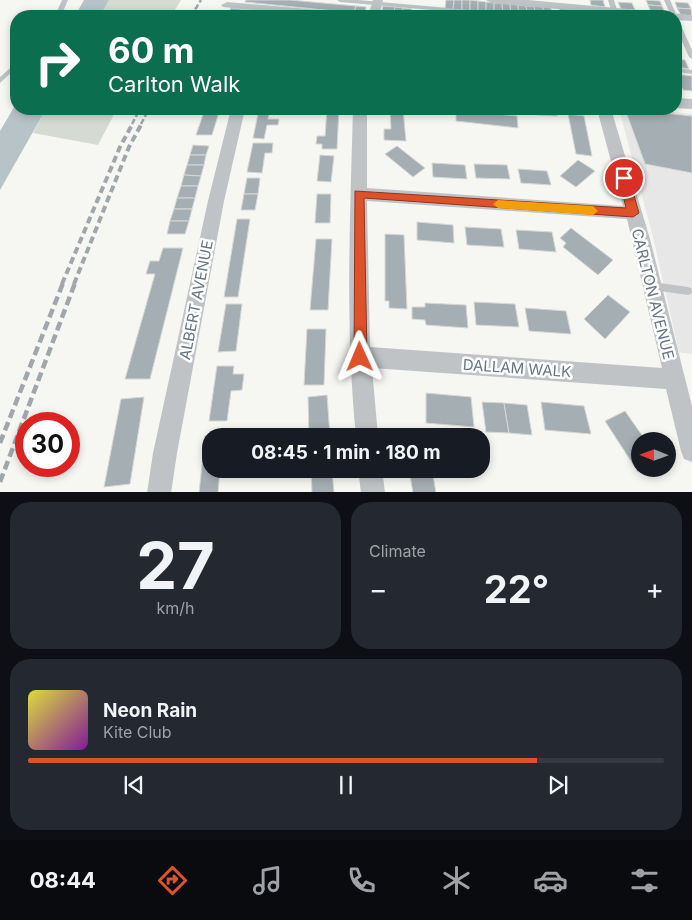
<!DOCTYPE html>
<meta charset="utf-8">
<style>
:root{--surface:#171b24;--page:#242831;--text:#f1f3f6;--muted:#9ea1a6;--line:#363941;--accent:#de522b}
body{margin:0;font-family:Inter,sans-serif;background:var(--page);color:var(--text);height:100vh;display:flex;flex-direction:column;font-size:19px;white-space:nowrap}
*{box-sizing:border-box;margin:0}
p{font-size:16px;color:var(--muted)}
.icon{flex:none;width:28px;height:28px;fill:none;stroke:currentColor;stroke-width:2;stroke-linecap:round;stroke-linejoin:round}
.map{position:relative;height:492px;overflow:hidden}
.sheet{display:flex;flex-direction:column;gap:10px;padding:10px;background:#0d0f14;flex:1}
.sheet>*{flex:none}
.top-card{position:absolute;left:10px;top:10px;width:672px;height:105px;border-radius:20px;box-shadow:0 2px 8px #0003;background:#0b6e4f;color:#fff;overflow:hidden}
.needle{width:32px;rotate:271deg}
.fabs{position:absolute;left:631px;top:432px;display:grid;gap:10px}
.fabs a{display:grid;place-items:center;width:45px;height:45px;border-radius:50%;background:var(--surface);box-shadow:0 2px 8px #0003;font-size:25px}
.speed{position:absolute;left:15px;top:412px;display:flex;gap:10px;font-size:25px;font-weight:700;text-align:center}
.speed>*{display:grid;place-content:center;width:65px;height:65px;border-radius:50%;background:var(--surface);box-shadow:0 2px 8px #0003;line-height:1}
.speed .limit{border:8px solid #d22;background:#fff;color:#111}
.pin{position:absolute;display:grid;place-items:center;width:42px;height:42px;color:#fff;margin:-21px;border:2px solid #fff;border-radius:50%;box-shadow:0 1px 5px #0007}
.me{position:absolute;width:55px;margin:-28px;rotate:359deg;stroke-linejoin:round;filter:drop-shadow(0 0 4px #0008)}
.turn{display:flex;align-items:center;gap:18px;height:105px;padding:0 15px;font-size:22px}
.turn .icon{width:65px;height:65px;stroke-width:2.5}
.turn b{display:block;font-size:35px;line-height:42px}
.big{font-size:38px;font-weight:700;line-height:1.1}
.sheet .widget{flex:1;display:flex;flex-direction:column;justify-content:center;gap:8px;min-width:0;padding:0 18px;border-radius:20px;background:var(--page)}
.sheet .dial{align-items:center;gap:0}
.dial b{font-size:65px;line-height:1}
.song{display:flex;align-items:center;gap:15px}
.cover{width:60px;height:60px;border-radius:8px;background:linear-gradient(135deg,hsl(60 70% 55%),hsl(290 70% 35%))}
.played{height:5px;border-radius:2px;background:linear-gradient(90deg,var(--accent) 80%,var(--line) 80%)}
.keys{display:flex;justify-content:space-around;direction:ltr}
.heat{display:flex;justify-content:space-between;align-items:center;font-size:28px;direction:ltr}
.sheet .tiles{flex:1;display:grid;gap:10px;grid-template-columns:1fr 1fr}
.widget:last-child{grid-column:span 2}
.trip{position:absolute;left:202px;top:428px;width:288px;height:50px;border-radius:20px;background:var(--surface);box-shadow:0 2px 8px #0003;font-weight:700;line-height:50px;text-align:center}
.tabs{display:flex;height:80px;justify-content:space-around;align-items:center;background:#090b0e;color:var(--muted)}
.tabs .icon{width:35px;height:35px}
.tabs .on{color:var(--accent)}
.tabs b{font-size:22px;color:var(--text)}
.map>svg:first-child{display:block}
.built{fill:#e6e7e6}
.green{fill:#d5dbd2}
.water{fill:#b7c3c7}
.building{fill:#a5aeb3;stroke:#d7d7d5}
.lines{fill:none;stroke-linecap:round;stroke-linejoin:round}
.service{fill:#bfc3c6;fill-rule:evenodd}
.minor{fill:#bfc3c6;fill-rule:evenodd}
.rail-far2{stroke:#a0a7ac;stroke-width:2.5;stroke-dasharray:5.5 2.5;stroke-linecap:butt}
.rail-far1{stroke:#a0a7ac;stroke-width:4;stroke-dasharray:7 4;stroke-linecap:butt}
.rail{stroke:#a0a7ac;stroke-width:4.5;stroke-dasharray:9 4.5;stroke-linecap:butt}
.route{fill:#de522b;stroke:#90351c}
.slow{fill:#f59e0b}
.labels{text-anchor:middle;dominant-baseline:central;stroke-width:5;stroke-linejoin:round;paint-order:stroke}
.street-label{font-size:15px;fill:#667683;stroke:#fff}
</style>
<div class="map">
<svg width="692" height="493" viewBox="0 0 692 493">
<rect width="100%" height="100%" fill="#f6f6f2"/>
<!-- built -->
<path class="built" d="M619,109H645L692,114V354L679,352L653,237Z"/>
<!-- green -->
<g class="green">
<path d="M109,0H181L171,16H100Z"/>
<path d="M46,109H117L98,145L33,133Z"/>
</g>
<!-- water -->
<g class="water">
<path d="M84,0H109L100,16H75Z"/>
<path d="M16,104V109H46L0,190V131Z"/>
</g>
<!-- building -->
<g class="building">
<path d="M246,0H290L356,6L354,13L245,2Z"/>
<path d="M446,0H454L453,10L445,9Z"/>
<path d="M454,0H462V10H453Z"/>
<path d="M462,0H470V11L462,10Z"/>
<path d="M470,0L478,1V12L470,11Z"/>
<path d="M590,0H603L605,7L591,5Z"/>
<path d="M646,0L660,1L662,6L648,5Z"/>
<path d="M478,1L486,2V13L478,12Z"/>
<path d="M486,2L494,3V13H486Z"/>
<path d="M618,2L632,3L635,10L621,9Z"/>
<path d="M675,2L688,3L691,9L677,8Z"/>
<path d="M494,3H502L503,14L494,13Z"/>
<path d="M502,3L510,4L511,15L503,14Z"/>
<path d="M510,4L518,5L519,16L511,15Z"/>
<path d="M518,5L526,6L528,16H519Z"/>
<path d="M648,5L662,6L665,13L651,12Z"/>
<path d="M356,6L366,7L365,14L354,13Z"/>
<path d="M383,6L395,7L393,16L381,15Z"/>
<path d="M526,6H534L536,16H528Z"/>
<path d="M534,6L543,7L544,16H536Z"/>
<path d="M395,7L403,8L402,16H393Z"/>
<path d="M543,7L551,8L552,16H544Z"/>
<path d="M231,8L241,9L238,16H227Z"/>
<path d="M403,8L412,9L410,16H402Z"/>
<path d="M559,8L570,9L572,16H561Z"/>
<path d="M677,8L691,9L692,16L681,15Z"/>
<path d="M241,9L314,16H238Z"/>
<path d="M676,59L685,60L689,69L676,67Z"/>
<path d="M676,74L692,76V91L683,90Z"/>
<path d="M205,109H220L212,135H196Z"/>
<path d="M259,109H270L268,119H279L278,125H267L264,139L253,138Z"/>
<path d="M327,109H339L337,149H322V144H316L317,136H325Z"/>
<path d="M390,109H403L406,141L384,140V129H391Z"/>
<path d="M520,109H537L538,115L521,113Z"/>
<path d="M537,109H555L557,116L538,115Z"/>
<path d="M625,109L692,116V173L645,164Z"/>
<path d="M456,110L517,116L518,128L456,121Z"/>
<path d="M568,114L584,116L592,156L576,154Z"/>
<path d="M253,143H273L272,153H265L262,173L247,172Z"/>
<path d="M193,145L209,146L206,155H190Z"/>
<path d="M397,146L425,168L413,177L385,154Z"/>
<path d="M190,155H206L204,165H187Z"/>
<path d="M320,155L334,156L331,182L317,181Z"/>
<path d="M578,160L595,171L576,187L560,176Z"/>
<path d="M432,163L465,165L467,179L433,177Z"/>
<path d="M474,164L507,165L510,179L476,178Z"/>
<path d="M187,165H204L201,176L184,175Z"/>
<path d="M518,169L547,171L551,185L521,183Z"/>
<path d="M184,175L201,176L198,186H181Z"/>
<path d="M247,178H260L258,194H244Z"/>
<path d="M181,186H198L195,198H177Z"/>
<path d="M244,194H258L255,210H241Z"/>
<path d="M317,194H331L330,223H315Z"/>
<path d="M177,198H195L192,209H174Z"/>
<path d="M174,209H192L189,221H170Z"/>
<path d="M237,219H250L238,297H224Z"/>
<path d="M170,221H189L185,234H167Z"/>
<path d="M417,222L453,225L454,243L417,240Z"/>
<path d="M465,227L501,229L504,247L467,245Z"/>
<path d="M571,228L613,260L598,275L563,247L566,243L560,238Z"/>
<path d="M516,230L552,232L556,252L519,249Z"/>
<path d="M385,234L404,235L407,309L389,308V301H385Z"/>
<path d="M316,239H332L328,310H310Z"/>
<path d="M163,248H183L150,379H125L155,274H146L150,261H159Z"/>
<path d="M608,295L630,312L605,339L584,319Z"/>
<path d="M474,302L515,304L519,327L476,325Z"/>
<path d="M425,303L466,305L468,328L426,325L425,320L412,319V307H425Z"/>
<path d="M226,304H242L236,351L218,352Z"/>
<path d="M525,308L566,311L571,334L529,331Z"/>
<path d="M307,329H326L324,385H304Z"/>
<path d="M217,366H234L233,374H244L242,390L231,391L227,421H209Z"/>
<path d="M426,393L471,397L474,427L426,423Z"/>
<path d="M327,395L330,436H309L308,397Z"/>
<path d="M144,397L130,484L104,487L121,399Z"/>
<path d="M482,402L504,403L509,433L486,432Z"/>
<path d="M541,402L584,406L591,434L545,430Z"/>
<path d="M504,403L527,405L532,435L509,433Z"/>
<path d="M625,411L646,441H640V469H644L638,472L605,421Z"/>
<path d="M424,429L425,436H404L403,432Z"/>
<path d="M223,434V436H211V469H220L218,493H199L205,436Z"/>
<path d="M311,469H332L334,493H312Z"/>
<path d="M409,469H432L436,493H413Z"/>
</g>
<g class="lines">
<!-- service -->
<g class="service">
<path d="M62,0H68L61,16H55Z"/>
<path d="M337,0H358L517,14L520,16H501L340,2Z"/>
<path d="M608,0H614L619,16H613Z"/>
<path d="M664,0H670L677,16L676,17L671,16Z"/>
<path d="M676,19L679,21L692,50V59L689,57L676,28Z"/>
<path d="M16,63V68L0,83V77Z"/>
<path d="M676,68L692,70V74L676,72Z"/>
<path d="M653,282L688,287L691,288L692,293L688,295L653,290L650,289L648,286L650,283Z"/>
</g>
<!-- minor -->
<g class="minor">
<path d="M373,0H383L379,16H368Z"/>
<path d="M486,0H528L692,15V21L676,20V16H635L491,3Z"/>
<path d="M227,2L354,13L360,16H318L223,7L221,5Z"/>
<path d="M676,98L692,99V109L676,108Z"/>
<path d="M231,109H245L224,201L177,453L171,493H147L153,453L208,201Z"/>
<path d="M353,109H367V188L623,206L597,109H611L650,239L692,406V462L684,459L681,451L666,389L372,368L378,436H356C345,328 350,218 353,109ZM367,201L627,219L662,368L370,347Z"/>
<path d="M358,469H382L385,493H361Z"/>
</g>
<!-- rail-far2 -->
<g class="rail-far2">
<path d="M191,16L201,0"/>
<path d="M132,124L140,109"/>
<path d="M141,124L149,109"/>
</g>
<!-- rail-far1 -->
<g class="rail-far1">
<path d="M62,284L120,147L133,123"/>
<path d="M74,284L129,147L142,123"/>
</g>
<!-- rail -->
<g class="rail">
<path d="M0,443L63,283"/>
<path d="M0,482L75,283"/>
</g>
</g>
<!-- route -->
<path class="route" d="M624,174L629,178L639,213L633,217L364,198L367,357L365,362L360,364L356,362L354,357L355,191L626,208L619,178Z"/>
<!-- slow -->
<path class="slow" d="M498,200L593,206L598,211L593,215L498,208L493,204Z"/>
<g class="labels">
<!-- street labels -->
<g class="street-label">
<text transform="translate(653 294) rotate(76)">CARLTON AVENUE</text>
<text transform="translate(196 300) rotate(-79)">ALBERT AVENUE</text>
<text transform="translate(517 368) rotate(4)">DALLAM WALK</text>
</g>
</g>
</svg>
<div class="fabs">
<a><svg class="needle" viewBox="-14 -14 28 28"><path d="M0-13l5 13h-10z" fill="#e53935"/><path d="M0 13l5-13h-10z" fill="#9ea1a6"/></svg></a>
</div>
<div class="speed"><div class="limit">30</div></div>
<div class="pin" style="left:624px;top:178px;background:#d93025"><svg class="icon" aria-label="arrive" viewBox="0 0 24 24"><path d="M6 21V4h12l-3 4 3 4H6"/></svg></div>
<svg class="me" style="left:360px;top:357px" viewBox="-20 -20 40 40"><path d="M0-17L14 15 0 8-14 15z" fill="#de522b" stroke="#fff" stroke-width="4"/></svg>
<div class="trip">08:45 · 1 min · 180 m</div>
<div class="top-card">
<div class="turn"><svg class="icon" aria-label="right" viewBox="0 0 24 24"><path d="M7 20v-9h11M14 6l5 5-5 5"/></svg><div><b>60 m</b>Carlton Walk</div></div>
</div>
</div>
<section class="sheet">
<div class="tiles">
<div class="widget dial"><b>27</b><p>km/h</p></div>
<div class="widget"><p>Climate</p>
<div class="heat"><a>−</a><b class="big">22°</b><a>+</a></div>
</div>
<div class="widget">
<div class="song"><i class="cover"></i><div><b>Neon Rain</b><p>Kite Club</p></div></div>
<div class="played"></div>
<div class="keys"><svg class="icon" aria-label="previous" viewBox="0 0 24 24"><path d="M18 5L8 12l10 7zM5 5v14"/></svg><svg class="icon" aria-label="pause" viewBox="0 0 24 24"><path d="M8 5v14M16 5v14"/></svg><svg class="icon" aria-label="next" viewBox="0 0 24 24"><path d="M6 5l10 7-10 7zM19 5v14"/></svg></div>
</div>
</div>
</section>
<nav class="tabs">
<b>08:44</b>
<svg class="icon on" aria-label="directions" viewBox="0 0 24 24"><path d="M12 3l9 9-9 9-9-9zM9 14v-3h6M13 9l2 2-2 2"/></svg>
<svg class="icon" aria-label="music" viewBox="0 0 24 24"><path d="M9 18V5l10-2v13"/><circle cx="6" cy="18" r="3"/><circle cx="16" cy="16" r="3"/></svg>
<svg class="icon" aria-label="phone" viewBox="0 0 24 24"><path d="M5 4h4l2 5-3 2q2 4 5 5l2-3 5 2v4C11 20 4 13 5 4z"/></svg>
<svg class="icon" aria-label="climate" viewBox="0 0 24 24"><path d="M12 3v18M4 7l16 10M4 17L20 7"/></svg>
<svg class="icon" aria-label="car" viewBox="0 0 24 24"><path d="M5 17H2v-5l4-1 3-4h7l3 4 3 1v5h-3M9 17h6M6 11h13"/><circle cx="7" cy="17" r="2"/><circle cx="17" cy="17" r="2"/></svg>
<svg class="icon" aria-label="filters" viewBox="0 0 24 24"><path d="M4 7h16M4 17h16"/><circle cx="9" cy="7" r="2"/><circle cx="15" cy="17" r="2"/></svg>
</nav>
